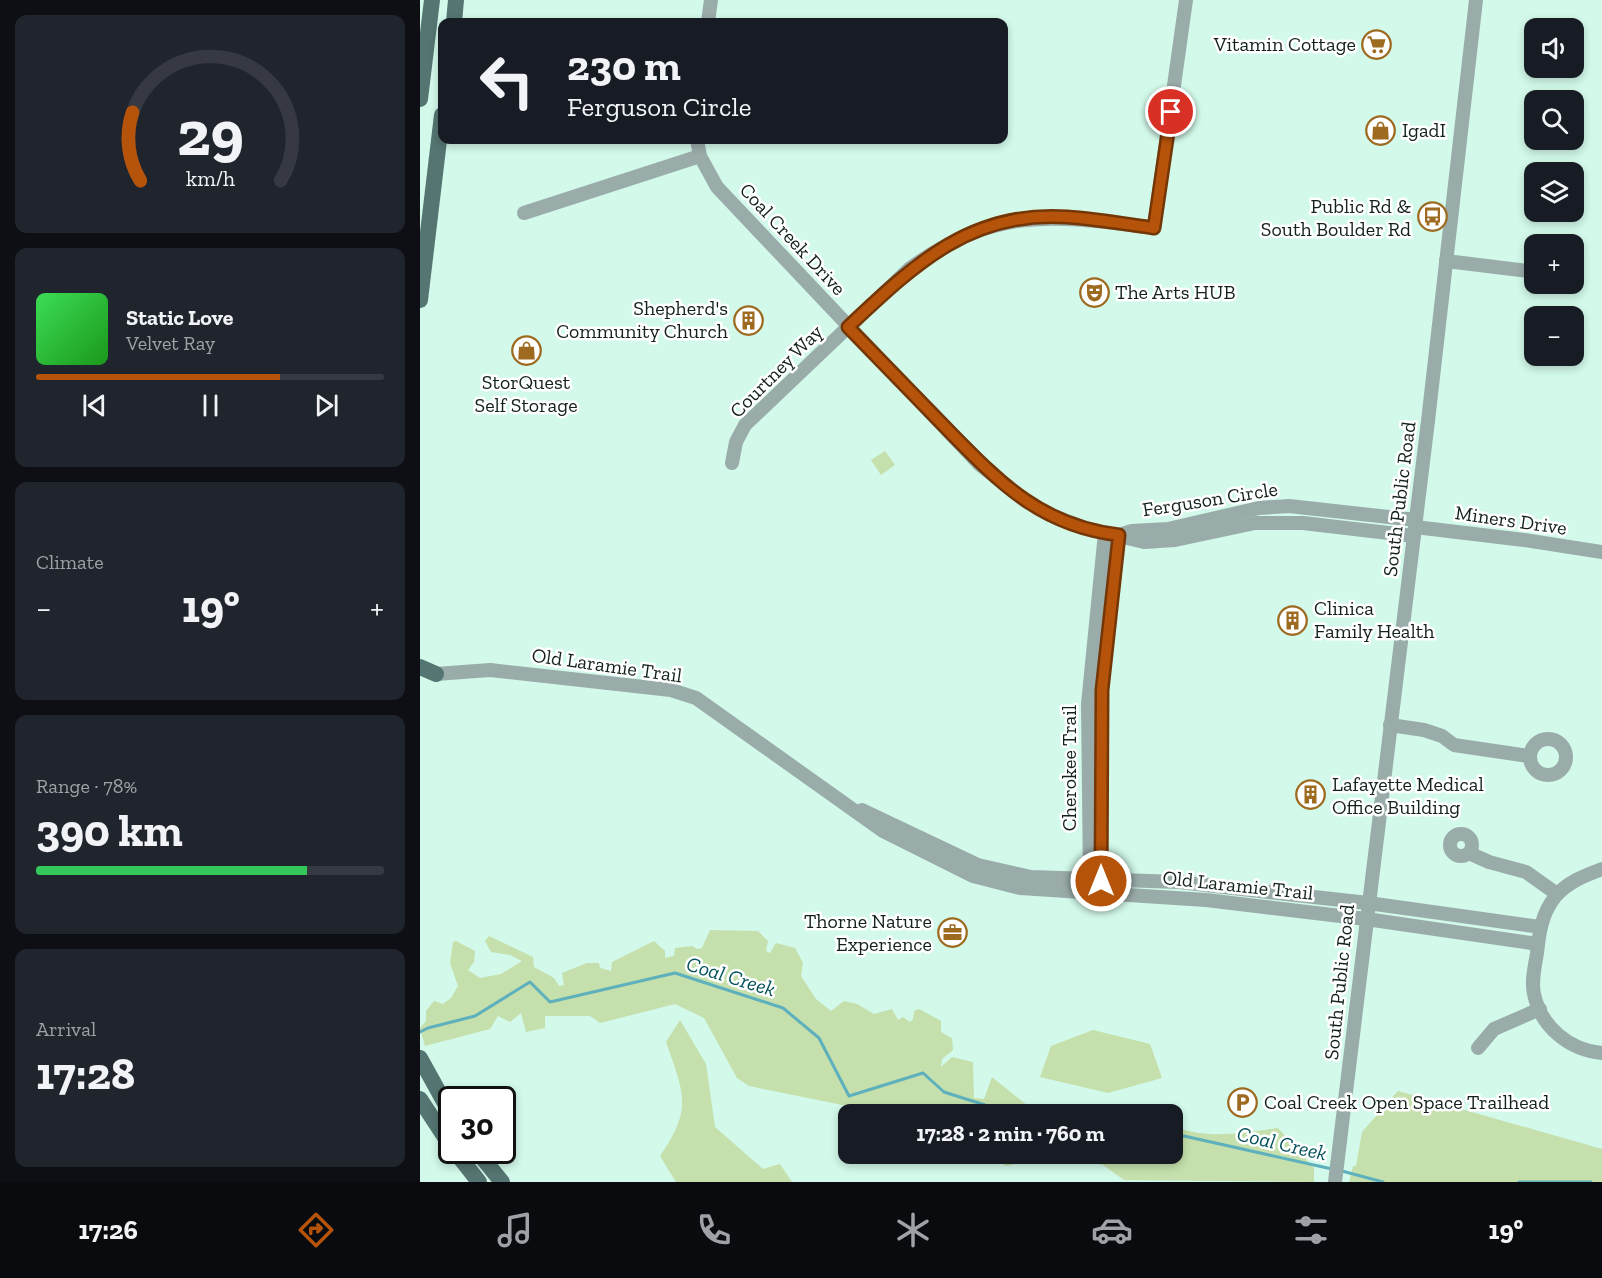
<!DOCTYPE html>
<meta charset="utf-8">
<style>
:root{--surface:#171b24;--page:#20242c;--text:#f1f3f6;--muted:#9ea1a6;--line:#363941;--accent:#b45309}
body{margin:0;font-family:"Zilla Slab",serif;background:var(--page);color:var(--text);height:100vh;display:flex;flex-direction:column;font-size:22px;white-space:nowrap}
*{box-sizing:border-box;margin:0}
p{font-size:20px;color:var(--muted)}
.icon{flex:none;width:33px;height:33px;fill:none;stroke:currentColor;stroke-width:2;stroke-linecap:round;stroke-linejoin:round}
.map{position:relative;flex:1;overflow:hidden}
.side{display:flex;flex-direction:column;gap:15px;padding:15px;background:#0d0f14;width:420px}
.side>*{flex:none}
.banner{position:absolute;left:18px;top:18px;width:570px;height:126px;border-radius:12px;box-shadow:0 3px 9px #0003;background:#171b24;color:var(--text);overflow:hidden}
.fabs{position:absolute;left:1104px;top:18px;display:grid;gap:12px}
.fabs a{display:grid;place-items:center;width:60px;height:60px;border-radius:12px;background:var(--surface);box-shadow:0 3px 9px #0003;font-size:30px}
.speed{position:absolute;left:18px;top:1086px;display:flex;gap:12px;font-size:30px;font-weight:700;text-align:center}
.speed>*{display:grid;place-content:center;width:78px;height:78px;border-radius:50%;background:var(--surface);box-shadow:0 3px 9px #0003;line-height:1}
.speed .limit{border:3px solid #111;border-radius:9px;background:#fff;color:#111}
.pin{position:absolute;display:grid;place-items:center;width:51px;height:51px;color:#fff;margin:-26px;border:3px solid #fff;border-radius:50%;box-shadow:0 2px 6px #0007}
.me{position:absolute;width:66px;margin:-33px;rotate:0deg;stroke-linejoin:round;filter:drop-shadow(0 0 4px #0008)}
.turn{display:flex;align-items:center;gap:21px;height:126px;padding:0 30px;font-size:27px}
.turn .icon{width:78px;height:78px;stroke-width:2.5}
.turn b{display:block;font-size:42px;line-height:51px}
.big{font-size:45px;font-weight:800;line-height:1.1}
.side .widget{flex:1;display:flex;flex-direction:column;justify-content:center;gap:9px;min-width:0;padding:0 21px;border-radius:12px;background:var(--page)}
.side .dial{align-items:center;gap:0}
.dial svg{height:156px;overflow:visible;fill:none;stroke:var(--line);stroke-width:7;stroke-linecap:round;text-anchor:middle}
.dial text{fill:var(--text);stroke:none}
.song{display:flex;align-items:center;gap:18px}
.cover{width:72px;height:72px;border-radius:9px;background:linear-gradient(135deg,hsl(130 70% 55%),hsl(120 70% 35%))}
.played{height:6px;border-radius:3px;background:linear-gradient(90deg,var(--accent) 70%,var(--line) 70%)}
.keys{display:flex;justify-content:space-around;direction:ltr}
.heat{display:flex;justify-content:space-between;align-items:center;font-size:33px;direction:ltr}
.charge{height:9px;border-radius:4px;background:linear-gradient(90deg,#34c759 78%,var(--line) 0)}
.trip{position:absolute;left:418px;top:1104px;width:345px;height:60px;border-radius:12px;background:var(--surface);box-shadow:0 3px 9px #0003;font-weight:800;line-height:60px;text-align:center}
.tabs{display:flex;height:96px;justify-content:space-around;align-items:center;background:#090b0e;color:var(--muted)}
.tabs .icon{width:42px;height:42px}
.tabs .selected{color:var(--accent)}
.tabs b{font-size:27px;color:var(--text)}
main{display:flex;flex:1;min-height:0}
.map>svg:first-child{display:block}
.green{fill:#c5e0ac}
.lines{fill:none;stroke-linecap:round;stroke-linejoin:round}
.stream{stroke:#5db0bc;stroke-width:3}
.minor{stroke:#9aacaa;stroke-width:14}
.major{stroke:#547571;stroke-width:16}
.route-casing{stroke:#753606;stroke-width:15}
.route{stroke:#b45309;stroke-width:10}
.labels{text-anchor:middle;dominant-baseline:central;stroke-width:5;stroke-linejoin:round;paint-order:stroke}
.poi-label{font-size:20px;fill:#12211b;stroke:#fff;text-anchor:start}
.street-label{font-size:20px;fill:#12211b;stroke:#fff}
.water-label{font-size:21px;font-style:italic;fill:#05525c;stroke:#fff}
</style>
<main>
<section class="side">
<div class="widget dial"><svg viewBox="0 0 100 80">
<path d="M14 69A42 42 0 1 1 86 69"/>
<path d="M14 69A42 42 0 0 1 10 34" stroke="#b45309"/>
<text x="50" y="56" font-size="32" font-weight="700">29</text>
<text x="50" y="72" font-size="11">km/h</text>
</svg></div>
<div class="widget">
<div class="song"><i class="cover"></i><div><b>Static Love</b><p>Velvet Ray</p></div></div>
<div class="played"></div>
<div class="keys"><svg class="icon" aria-label="previous" viewBox="0 0 24 24"><path d="M18 5L8 12l10 7zM5 5v14"/></svg><svg class="icon" aria-label="pause" viewBox="0 0 24 24"><path d="M8 5v14M16 5v14"/></svg><svg class="icon" aria-label="next" viewBox="0 0 24 24"><path d="M6 5l10 7-10 7zM19 5v14"/></svg></div>
</div>
<div class="widget"><p>Climate</p>
<div class="heat"><a>−</a><b class="big">19°</b><a>+</a></div>
</div>
<div class="widget"><p>Range · 78%</p><b class="big">390 km</b><div class="charge"></div></div>
<div class="widget"><p>Arrival</p><b class="big">17:28</b></div>
</section>
<div class="map">
<svg width="1182" height="1182" viewBox="0 0 1182 1182">
<rect width="100%" height="100%" fill="#d2f9e9"/>
<!-- green -->
<g class="green">
<path d="M465,451L475,465L461,475L451,460Z"/>
<path d="M290,930L338,931L348,941L346,951L350,953L356,943L375,948L383,963L381,976L396,999L411,1011L424,1001L437,1004L454,1014L472,1009L478,1020L483,1017L490,1022L493,1019L494,1011L499,1009L521,1021V1032L532,1038L533,1050L522,1059L521,1067L532,1057L553,1062L554,1098L564,1099L572,1077L618,1114H622H495L475,1106L462,1113L329,1086L317,1078L284,1018L255,1004L180,1023L170,1016H125V1028L106,1032L101,1013L90,1022L78,1016L70,1029L5,1046L0,1028L6,1021V1011L14,1001L23,1004L31,998L38,986L30,963L33,942L36,941L55,951L54,962L48,970L60,978L81,974L102,961L90,955L71,952L65,941L69,936L113,957L114,967L134,978L139,986L144,985L142,973L167,963H179L180,968L191,971L192,962L234,941L245,951V958L254,956L255,948L272,946L277,949L282,948Z"/>
<path d="M260,1020L286,1064L295,1127L343,1169L360,1164L372,1182H256L240,1156C273,1108 264,1094 246,1042Z"/>
<path d="M673,1030L730,1044L742,1078L688,1093L620,1077L631,1046Z"/>
<path d="M978,1091L1182,1149V1182H929L933,1166H936L942,1132Z"/>
<path d="M753,1126C788,1140 822,1133 858,1128L894,1168V1182L704,1180L683,1165L635,1155L586,1166L568,1154H753Z"/>
</g>
<g class="lines">
<!-- stream -->
<g class="stream">
<path d="M0,1032L8,1028L55,1016L110,982L130,1002L255,973L363,1008L399,1038L429,1096L503,1073L524,1092L565,1105L572,1114"/>
<path d="M753,1137L764,1136L912,1169"/>
<path d="M922,1171L963,1182"/>
<path d="M1099,1182H1171"/>
</g>
<!-- minor -->
<g class="minor">
<path d="M288,22L291,0"/>
<path d="M277,140L280,156L297,187L559,464L603,499L628,514L666,528L724,542L755,540L835,523H883L994,536"/>
<path d="M104,213L280,156"/>
<path d="M1026,261L1108,271"/>
<path d="M312,463L316,442L325,425L489,269C576,206 633,215 734,228L766,0"/>
<path d="M995,527L1104,540L1182,552"/>
<path d="M699,535L712,531L748,529L839,508L869,506L996,520"/>
<path d="M16,674L70,670L251,690L276,698L463,831L553,876L600,888L786,900L946,919L1118,944"/>
<path d="M970,725L1004,730L1022,736L1034,745L1109,756"/>
<circle cx="1128" cy="757" r="18"/>
<path d="M442,810L558,865L611,877L759,882L948,903L1120,927"/>
<circle cx="1041" cy="845" r="11"/>
<path d="M1049,853L1069,862L1106,872L1137,894"/>
<path d="M1182,869C1166,875 1147,882 1135,897C1122,913 1119,933 1117,953C1115,966 1111,981 1114,994C1121,1027 1149,1050 1182,1053"/>
<path d="M678,888L681,881L682,689L699,535"/>
<path d="M674,889L670,881L668,704L685,533"/>
<path d="M1058,1048L1074,1029L1120,1009"/>
<path d="M915,1182L1008,421L1056,0"/>
</g>
<!-- major -->
<g class="major">
<path d="M34,22L36,0"/>
<path d="M0,99L12,0"/>
<path d="M0,300L22,115"/>
<path d="M0,667L16,674"/>
<path d="M0,1058L32,1116"/>
<path d="M0,1099L32,1148"/>
<path d="M34,1150L59,1182"/>
<path d="M56,1150L82,1182"/>
</g>
</g>
<g class="lines">
<defs>
<path id="route" d="M681,881L682,690L699,535C622,526 581,484 530,432C496,397 462,362 428,327C493,266 550,210 647,217C676,219 705,224 734,228L751,112"/>
</defs>
<!-- route casing -->
<use href="#route" class="route-casing"/>
<!-- route -->
<use href="#route" class="route"/>
</g>
<!-- icons -->
<defs>
<symbol id="supermarket-ring" viewBox="-11 -11 22 22"><circle r="9.5" fill="#fff" stroke="#9d6a20" stroke-width="1.5"/><path d="M-6-5.5h2.5l.6 2H6L4.5 2H-2.5L-4.4-4H-6ZM-1.5 3.2a1.3 1.3 0 1 0 .1 0ZM3 3.2a1.3 1.3 0 1 0 .1 0Z" fill="#9d6a20"/></symbol>
<symbol id="shop-ring" viewBox="-11 -11 22 22"><circle r="9.5" fill="#fff" stroke="#9d6a20" stroke-width="1.5"/><path d="M-5-2.5h2.3a2.7 3.5 0 0 1 5.4 0H5L5.5 6h-11ZM-1.5-2.5h3a1.5 2.3 0 0 0-3 0Z" fill="#9d6a20"/></symbol>
<symbol id="bus-ring" viewBox="-11 -11 22 22"><circle r="9.5" fill="#fff" stroke="#9d6a20" stroke-width="1.5"/><path d="M-5-6H5V4H4V6H2V4H-2V6H-4V4H-5ZM-3.5-4V0h7V-4ZM-3.5 1.2v1.5H-2V1.2ZM2 1.2v1.5H3.5V1.2Z" fill="#9d6a20"/></symbol>
<symbol id="theatre-ring" viewBox="-11 -11 22 22"><circle r="9.5" fill="#fff" stroke="#9d6a20" stroke-width="1.5"/><path d="M-5-5.5Q0-4 5-5.5V0Q5 5 0 6Q-5 5-5 0ZM-3.3-2.5H-1v1.5H-3.3ZM1-2.5H3.3v1.5H1ZM-2.8 1Q0 5.5 2.8 1Z" fill="#9d6a20"/></symbol>
<symbol id="building-ring" viewBox="-11 -11 22 22"><circle r="9.5" fill="#fff" stroke="#9d6a20" stroke-width="1.5"/><path d="M-4-6H4V6H1V3H-1V6H-4ZM-2.5-4.3h1.7v1.8h-1.7ZM.8-4.3h1.7v1.8H.8ZM-2.5-1h1.7V.8h-1.7ZM.8-1h1.7V.8H.8Z" fill="#9d6a20"/></symbol>
<symbol id="office-ring" viewBox="-11 -11 22 22"><circle r="9.5" fill="#fff" stroke="#9d6a20" stroke-width="1.5"/><path d="M-6-3h4V-5.5h4V-3h4V5H-6ZM-1-4.5V-3h2v-1.5ZM-6 0V1H6V0Z" fill="#9d6a20"/></symbol>
<symbol id="parking-ring" viewBox="-11 -11 22 22"><circle r="9.5" fill="#fff" stroke="#9d6a20" stroke-width="1.5"/><path d="M-3.5-5.5H1a3.5 3.5 0 0 1 0 7H-1V5.5H-3.5ZM-1-3.4V-.6H.8a1.4 1.4 0 0 0 0-2.8Z" fill="#9d6a20"/></symbol>
</defs>
<g fill-rule="evenodd">
<use href="#supermarket-ring" x="940" y="28" width="33" height="33"/>
<use href="#shop-ring" x="944" y="114" width="33" height="33"/>
<use href="#bus-ring" x="996" y="200" width="33" height="33"/>
<use href="#theatre-ring" x="658" y="276" width="33" height="33"/>
<use href="#building-ring" x="312" y="304" width="33" height="33"/>
<use href="#shop-ring" x="90" y="334" width="33" height="33"/>
<use href="#building-ring" x="856" y="604" width="33" height="33"/>
<use href="#building-ring" x="874" y="778" width="33" height="33"/>
<use href="#office-ring" x="516" y="916" width="33" height="33"/>
<use href="#parking-ring" x="806" y="1086" width="33" height="33"/>
</g>
<g class="labels">
<!-- poi labels -->
<g class="poi-label">
<text x="936" y="44" text-anchor="end">Vitamin Cottage</text>
<text x="982" y="130">IgadI</text>
<text x="991" y="206" text-anchor="end">Public Rd &amp;<tspan x="991" dy="23">South Boulder Rd</tspan></text>
<text x="695" y="292">The Arts HUB</text>
<text x="308" y="308" text-anchor="end">Shepherd's<tspan x="308" dy="23">Community Church</tspan></text>
<text x="106" y="382" text-anchor="middle">StorQuest<tspan x="106" dy="23">Self Storage</tspan></text>
<text x="894" y="608">Clinica<tspan x="894" dy="23">Family Health</tspan></text>
<text x="912" y="784">Lafayette Medical<tspan x="912" dy="23">Office Building</tspan></text>
<text x="512" y="921" text-anchor="end">Thorne Nature<tspan x="512" dy="23">Experience</tspan></text>
<text x="844" y="1102">Coal Creek Open Space Trailhead</text>
</g>
<!-- street labels -->
<g class="street-label">
<text transform="translate(373 239) rotate(47)">Coal Creek Drive</text>
<text transform="translate(356 371) rotate(-45)">Courtney Way</text>
<text transform="translate(790 499) rotate(-9)">Ferguson Circle</text>
<text transform="translate(979 499) rotate(-83)">South Public Road</text>
<text transform="translate(1091 520) rotate(8)">Miners Drive</text>
<text transform="translate(187 665) rotate(8)">Old Laramie Trail</text>
<text transform="translate(649 768) rotate(-90)">Cherokee Trail</text>
<text transform="translate(818 885) rotate(6)">Old Laramie Trail</text>
<text transform="translate(919 982) rotate(-84)">South Public Road</text>
</g>
<!-- water labels -->
<g class="water-label">
<text transform="translate(311 976) rotate(17)">Coal Creek</text>
<text transform="translate(862 1143) rotate(13)">Coal Creek</text>
</g>
</g>
</svg>
<div class="fabs">
<a><svg class="icon" aria-label="sound" viewBox="0 0 24 24"><path d="M4 9h4l5-4v14l-5-4H4zM17 9q2 3 0 6"/></svg></a>
<a><svg class="icon" aria-label="search" viewBox="0 0 24 24"><circle cx="10" cy="10" r="6"/><path d="M15 15l6 6"/></svg></a>
<a><svg class="icon" aria-label="layers" viewBox="0 0 24 24"><path d="M12 4l9 5-9 5-9-5zM3 14l9 5 9-5"/></svg></a>
<a>+</a>
<a>−</a>
</div>
<div class="speed"><div class="limit">30</div></div>
<div class="pin" style="left:751px;top:112px;background:#d93025"><svg class="icon" aria-label="arrive" viewBox="0 0 24 24"><path d="M6 21V4h12l-3 4 3 4H6"/></svg></div>
<svg class="me" style="left:681px;top:881px" viewBox="-20 -20 40 40"><circle r="17" fill="#b45309" stroke="#fff" stroke-width="3"/><path d="M0-11L8 9 0 5-8 9z" fill="#fff"/></svg>
<div class="trip">17:28 · 2 min · 760 m</div>
<div class="banner">
<div class="turn"><svg class="icon" aria-label="left" viewBox="0 0 24 24"><path d="M17 20v-9H6M10 6l-5 5 5 5"/></svg><div><b>230 m</b>Ferguson Circle</div></div>
</div>
</div>
</main>
<nav class="tabs">
<b>17:26</b>
<svg class="icon selected" aria-label="directions" viewBox="0 0 24 24"><path d="M12 3l9 9-9 9-9-9zM9 14v-3h6M13 9l2 2-2 2"/></svg>
<svg class="icon" aria-label="music" viewBox="0 0 24 24"><path d="M9 18V5l10-2v13"/><circle cx="6" cy="18" r="3"/><circle cx="16" cy="16" r="3"/></svg>
<svg class="icon" aria-label="phone" viewBox="0 0 24 24"><path d="M5 4h4l2 5-3 2q2 4 5 5l2-3 5 2v4C11 20 4 13 5 4z"/></svg>
<svg class="icon" aria-label="climate" viewBox="0 0 24 24"><path d="M12 3v18M4 7l16 10M4 17L20 7"/></svg>
<svg class="icon" aria-label="car" viewBox="0 0 24 24"><path d="M5 17H2v-5l4-1 3-4h7l3 4 3 1v5h-3M9 17h6M6 11h13"/><circle cx="7" cy="17" r="2"/><circle cx="17" cy="17" r="2"/></svg>
<svg class="icon" aria-label="filters" viewBox="0 0 24 24"><path d="M4 7h16M4 17h16"/><circle cx="9" cy="7" r="2"/><circle cx="15" cy="17" r="2"/></svg>
<b>19°</b>
</nav>
